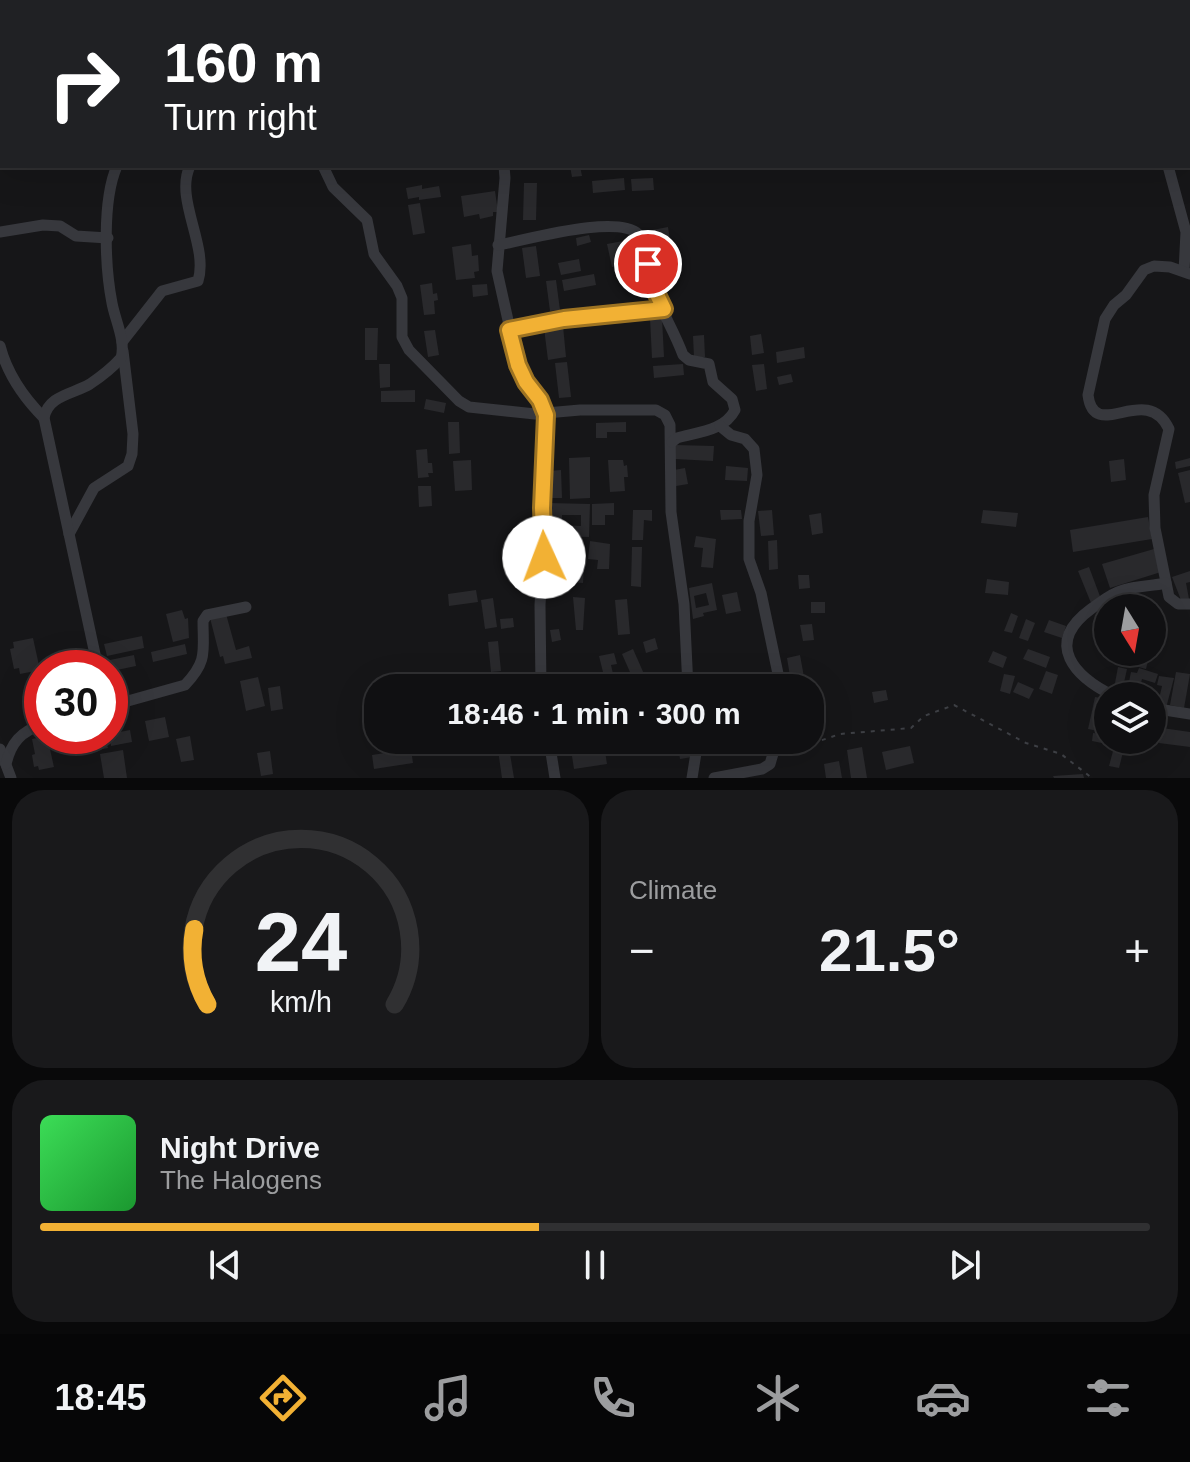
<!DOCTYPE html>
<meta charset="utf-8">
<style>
:root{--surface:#101012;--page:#19191b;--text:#f1f3f6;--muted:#9c9d9f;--line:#303032;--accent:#f2b134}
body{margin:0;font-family:Helvetica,sans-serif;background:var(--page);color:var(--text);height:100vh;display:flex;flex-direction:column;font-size:30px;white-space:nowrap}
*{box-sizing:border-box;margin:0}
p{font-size:26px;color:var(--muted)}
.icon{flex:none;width:44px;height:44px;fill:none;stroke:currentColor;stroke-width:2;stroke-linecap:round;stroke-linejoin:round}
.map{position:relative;height:778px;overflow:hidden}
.sheet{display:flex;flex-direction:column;gap:12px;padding:12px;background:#09090a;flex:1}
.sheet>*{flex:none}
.top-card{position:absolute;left:0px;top:0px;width:1190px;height:168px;box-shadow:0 8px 32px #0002,0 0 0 2px var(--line);background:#202124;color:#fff;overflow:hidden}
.needle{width:52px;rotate:169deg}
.tools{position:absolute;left:1094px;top:594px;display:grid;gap:16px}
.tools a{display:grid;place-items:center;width:72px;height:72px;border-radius:50%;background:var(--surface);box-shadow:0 8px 32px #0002,0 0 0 2px var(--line);font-size:40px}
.speed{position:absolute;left:24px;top:650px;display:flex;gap:16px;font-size:40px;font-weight:700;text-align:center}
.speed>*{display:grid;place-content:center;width:104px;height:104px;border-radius:50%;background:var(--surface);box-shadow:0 8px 32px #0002,0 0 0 2px var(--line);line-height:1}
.speed .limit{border:12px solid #d22;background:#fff;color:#111}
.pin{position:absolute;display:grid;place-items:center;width:68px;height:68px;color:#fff;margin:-34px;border:4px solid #fff;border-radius:50%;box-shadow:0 2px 8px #0007}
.me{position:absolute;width:88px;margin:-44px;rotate:358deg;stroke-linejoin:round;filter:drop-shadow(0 0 6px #0008)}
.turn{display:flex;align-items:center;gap:28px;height:168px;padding:0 32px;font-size:36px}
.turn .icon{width:104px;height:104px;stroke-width:2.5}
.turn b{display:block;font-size:56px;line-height:68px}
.big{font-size:60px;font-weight:700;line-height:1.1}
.sheet .card{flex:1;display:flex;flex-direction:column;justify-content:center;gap:12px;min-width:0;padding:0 28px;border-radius:32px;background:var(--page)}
.sheet .dial{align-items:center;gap:0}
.dial svg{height:208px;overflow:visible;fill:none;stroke:var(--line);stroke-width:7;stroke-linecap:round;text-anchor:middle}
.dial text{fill:var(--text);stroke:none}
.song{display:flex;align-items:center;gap:24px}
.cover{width:96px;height:96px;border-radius:12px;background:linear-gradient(135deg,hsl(130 70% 55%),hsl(130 70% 35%))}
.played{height:8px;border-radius:4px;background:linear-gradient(90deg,var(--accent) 45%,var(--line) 45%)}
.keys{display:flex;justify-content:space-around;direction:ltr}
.heat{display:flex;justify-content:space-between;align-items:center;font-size:44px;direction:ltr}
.sheet .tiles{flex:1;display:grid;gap:12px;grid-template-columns:1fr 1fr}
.card:last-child{grid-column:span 2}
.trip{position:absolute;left:364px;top:674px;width:460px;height:80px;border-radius:32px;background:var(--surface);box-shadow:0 8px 32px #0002,0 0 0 2px var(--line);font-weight:700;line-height:80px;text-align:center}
.dock{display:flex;height:128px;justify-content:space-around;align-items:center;background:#060607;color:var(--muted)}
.dock .icon{width:56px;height:56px}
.dock .selected{color:var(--accent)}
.dock b{font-size:36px;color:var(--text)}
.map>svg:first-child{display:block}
.building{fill:#29292c;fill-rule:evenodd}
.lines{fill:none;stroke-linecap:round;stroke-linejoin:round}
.path{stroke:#3d3f44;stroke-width:2;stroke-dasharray:4 6;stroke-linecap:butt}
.minor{stroke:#37383d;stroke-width:11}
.route-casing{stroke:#9d7322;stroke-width:20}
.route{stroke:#f2b134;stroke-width:14}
</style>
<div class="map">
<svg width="1190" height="778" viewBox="0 0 1190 778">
<rect width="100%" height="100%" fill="#161618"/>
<!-- building -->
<g class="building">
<path d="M570,166H580L582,176L572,177Z"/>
<path d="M624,178L625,190L593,193L592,181Z"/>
<path d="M653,178L654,190L632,191L631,179Z"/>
<path d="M524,183H537L536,220H523Z"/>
<path d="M422,185V189L439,186L441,197L419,200V197L408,199L406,188Z"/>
<path d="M495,191L498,212H493V216L480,219L479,214L464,217L461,196Z"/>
<path d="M420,203L425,233L413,235L408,205Z"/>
<path d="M668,227L672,254L652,258L647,231Z"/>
<path d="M589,235L591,242L577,246L576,238Z"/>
<path d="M634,239L639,261L612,267L607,244Z"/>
<path d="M471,244L472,256L478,255L479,271L474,272L475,278L456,280L452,247Z"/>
<path d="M536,246L540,276L526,278L522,248Z"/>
<path d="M579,259L581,271L561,275L558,263Z"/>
<path d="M594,274L596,285L564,291L562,280Z"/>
<path d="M556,280L560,310L550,311L546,281Z"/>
<path d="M432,283L433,294L437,293L438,300L434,301L435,314L424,315L420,285Z"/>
<path d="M487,284L488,295L473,297L472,285Z"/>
<path d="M650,318H662L664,357L652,358Z"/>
<path d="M563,326L566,357L548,360L544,328Z"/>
<path d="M365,328H378L377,360H365Z"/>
<path d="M435,330L439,355L428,357L424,331Z"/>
<path d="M761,334L764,353L752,355L750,336Z"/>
<path d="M704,335L705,357H694L693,336Z"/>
<path d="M804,347L805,358L777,363L776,352Z"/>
<path d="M567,362L571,397L559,398L555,363Z"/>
<path d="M379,364H390V387L380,388Z"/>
<path d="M683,364L684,375L654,378L653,366Z"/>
<path d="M764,364L767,389L756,391L752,365Z"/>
<path d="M791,374L793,382L779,385L777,377Z"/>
<path d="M415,390V402H381V391Z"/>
<path d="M426,399L446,403L444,413L424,409Z"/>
<path d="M448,422H459L460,453L449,454Z"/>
<path d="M626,422V432H607V438H596V423Z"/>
<path d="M675,445L714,446L713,461L675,459Z"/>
<path d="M427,449L428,463H432L433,473H428L429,477L418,478L416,450Z"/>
<path d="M590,457V498L570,499L569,458Z"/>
<path d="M1190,458V466L1176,469L1175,462Z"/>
<path d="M1124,459L1126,480L1111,482L1109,461Z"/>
<path d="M471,460L472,490L455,491L453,461Z"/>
<path d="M608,460H623L624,466L627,465L628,477H624L625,491L610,492Z"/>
<path d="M726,466L748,468L747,481L725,480Z"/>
<path d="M685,468L688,484L676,486L674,470Z"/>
<path d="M561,470L562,498H551L549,471Z"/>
<path d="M1190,470V502L1185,503L1178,473Z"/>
<path d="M418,486H431L432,506L419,507Z"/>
<path d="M549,503L590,504L589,537L548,536ZM562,515H581V526L562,525Z"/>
<path d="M614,503V515H605V525H592V504Z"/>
<path d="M633,510H652V521L644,520L643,540H632Z"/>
<path d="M720,510H741L742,519L721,520Z"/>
<path d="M772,510L774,535L761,536L758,511Z"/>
<path d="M983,510L1018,513L1016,527L981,523Z"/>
<path d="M821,513L823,533L812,535L809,515Z"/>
<path d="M1148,517L1152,539L1073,552L1070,530Z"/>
<path d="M696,536L716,539L713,568L701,567L703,548L694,547Z"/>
<path d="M777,540L778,569L769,570L768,541Z"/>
<path d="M590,541L610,544L609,569H597L598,560L588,559Z"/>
<path d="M570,547L585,548L583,583L568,582Z"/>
<path d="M632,547H642L641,587L631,586Z"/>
<path d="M1154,549L1161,572L1110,588L1102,564Z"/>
<path d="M1089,567L1101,599L1091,603L1078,571Z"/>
<path d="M1190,571V582L1186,583L1189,599L1181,600L1172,577Z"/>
<path d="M798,575H809L810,588L799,589Z"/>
<path d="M987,579L1009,582L1008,595L985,593Z"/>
<path d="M712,583L717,610L703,613L704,616L693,619L689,588ZM706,593L709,605L696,608L694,596Z"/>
<path d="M476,590L478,602L449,606L448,594Z"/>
<path d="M737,592L741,611L726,614L722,595Z"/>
<path d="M573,597L585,598L583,630H576Z"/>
<path d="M493,598L497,627L485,629L481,600Z"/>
<path d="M1125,598H1136V608H1124Z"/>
<path d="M627,599L630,634L618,635L615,600Z"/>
<rect x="811" y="602" width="14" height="11"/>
<path d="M182,610L185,619L188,618L189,638L173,642L166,614Z"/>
<path d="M1011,613L1018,616L1012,633L1004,631Z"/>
<path d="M226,614L236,650L249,646L252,658L225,664L223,656L220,657L210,618Z"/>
<path d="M513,618L514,627L501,629L500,619Z"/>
<path d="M1026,619L1035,623L1028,641L1019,638Z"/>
<path d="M1049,620L1066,626L1062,638L1044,632Z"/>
<path d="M812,624L814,640L803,641L800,625Z"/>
<path d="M559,629L561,640L552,642L550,630Z"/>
<path d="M142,636L144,648L107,656L104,644Z"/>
<path d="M33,638L40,670L20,674L19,668L14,669L10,649L14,648L13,642Z"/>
<path d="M655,638L658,649L646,653L643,642Z"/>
<path d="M498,641L501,671L491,672L488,642Z"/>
<path d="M185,644L187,654L153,662L151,652Z"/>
<path d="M633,649L648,683L637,688L622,654Z"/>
<path d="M1028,649L1050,657L1046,668L1023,659Z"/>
<path d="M993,651L1007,657L1003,668L988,662Z"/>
<path d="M1110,652H1131L1128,663L1108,658Z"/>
<path d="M1138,652H1150L1146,669L1135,666Z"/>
<path d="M614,653L617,664L611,665L616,687L607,688L599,656Z"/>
<path d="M134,655L136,666L112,671L110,660Z"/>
<path d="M800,655L806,688H792L787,658Z"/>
<path d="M1118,667L1127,669L1121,696L1113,694Z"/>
<path d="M1139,668L1158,674L1155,683L1142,679L1138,696H1126L1131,672L1137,673Z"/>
<path d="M1046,671L1058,675L1052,694L1039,689Z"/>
<path d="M1176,672L1190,674L1184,708L1170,705Z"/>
<path d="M727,673L730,688L710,687L709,675Z"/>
<path d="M1004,674L1015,676L1010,694L1000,691Z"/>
<path d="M502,676L503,688H490L489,677Z"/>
<path d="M1159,676L1174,678L1166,708L1153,703L1156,694L1160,695L1162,686L1157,685Z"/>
<path d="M258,677L265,706L246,711L240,681Z"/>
<path d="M559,682L585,684V688H558Z"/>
<path d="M1018,682L1034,689L1029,699L1013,692Z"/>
<path d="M280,686L283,709L271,711L268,688Z"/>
<path d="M886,690L888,700L874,703L872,692Z"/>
<path d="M1095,697L1108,699V733L1088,729Z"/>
<path d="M165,717L169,737L149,741L145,721Z"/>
<path d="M1162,728L1190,732V747L1159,743Z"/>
<path d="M130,730L132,742L111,746L110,734Z"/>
<path d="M1093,733L1108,735L1107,744L1092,741Z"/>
<path d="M47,736L54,767L39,770L38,766L34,767L32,755L35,754L32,739Z"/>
<path d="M77,736H91L95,752L81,755Z"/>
<path d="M94,736H105L108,748L97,750Z"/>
<path d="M190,736L194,760L181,762L176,739Z"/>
<path d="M677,740H689L692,757L680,759Z"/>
<path d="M1116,740H1126L1119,768L1109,766Z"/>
<path d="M910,746L914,763L886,770L882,752Z"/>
<path d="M862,747L867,778H851L847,750Z"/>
<path d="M509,748L514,778H502L498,750Z"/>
<path d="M411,749L413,763L374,769L372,755Z"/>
<path d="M123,750L127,778H104L100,754Z"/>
<path d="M270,751L273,774L261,776L257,753Z"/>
<path d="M605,751L607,764L574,769L572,756Z"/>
<path d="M839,761L842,778H826L824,764Z"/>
<path d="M1083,774L1084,778H1054L1053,776Z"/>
</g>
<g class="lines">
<!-- path -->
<path class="path" d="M784,753L840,734L911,728L924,716L954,705L1026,743L1061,754L1092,778"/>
<!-- minor -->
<g class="minor">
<path d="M98,0V2"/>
<path d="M432,0L433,2"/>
<path d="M991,0L992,2"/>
<path d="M1188,18H1190"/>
<path d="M323,166L333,187L367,220L374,254L397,286L402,298V337L409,350L459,401L469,407L535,414L580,410H656L665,415L670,425L671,512L684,604L688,688"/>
<path d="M504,166L505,178L497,271L518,365L546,415L542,508L544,539L540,605L541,688"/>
<path d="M1168,166L1186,232L1184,271"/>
<path d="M0,232L43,225L60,226L76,236L108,238"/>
<path d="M498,245C527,240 617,214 638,234C650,246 646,265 651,281C658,306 674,330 683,355L689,360L709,364L713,382L732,399L735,410C724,431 698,432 677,438L672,442"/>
<path d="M1190,274L1170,267L1154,266L1144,270L1126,295L1114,305L1105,319L1088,395C1094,444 1146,381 1169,429L1154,495L1155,528L1169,597L1178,604H1190"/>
<path d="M509,330L564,319L664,309"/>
<path d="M122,342L162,291L198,281C209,246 174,199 190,166"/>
<path d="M0,346C7,373 24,398 44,418"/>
<path d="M720,426L731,435L745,439L754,449L757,475L749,521V559L761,593L781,688"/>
<path d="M69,534L94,488L128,466L132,454L133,434L123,351"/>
<path d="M98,668L44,418C48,395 74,394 90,384C102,376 112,368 121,358C126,341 115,320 112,303C105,267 102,200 117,166"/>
<path d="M1114,696C1075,677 1043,644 1091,609C1101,602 1111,593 1123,590C1137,586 1152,586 1166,583"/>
<path d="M110,706L185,685C208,661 203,651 203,621L207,615L246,607"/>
<path d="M1152,708L1190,714"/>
<path d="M549,740L555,778"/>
<path d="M0,749L11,778"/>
<path d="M6,764C11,743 21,731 42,725"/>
<path d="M692,778L696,753L694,740"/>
<path d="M714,778L762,769L770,764L777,740"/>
</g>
</g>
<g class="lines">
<defs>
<path id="route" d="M544,557L542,508L546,415L540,400L526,382L518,365L509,330L564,319L664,309L651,282L648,264"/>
</defs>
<!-- route casing -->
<use href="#route" class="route-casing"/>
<!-- route -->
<use href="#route" class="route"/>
</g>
</svg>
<div class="tools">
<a><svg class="needle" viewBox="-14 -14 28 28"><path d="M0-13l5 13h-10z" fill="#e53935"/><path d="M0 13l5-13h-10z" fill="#9c9d9f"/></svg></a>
<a><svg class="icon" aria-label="layers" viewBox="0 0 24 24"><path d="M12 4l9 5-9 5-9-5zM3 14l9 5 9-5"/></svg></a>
</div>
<div class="speed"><div class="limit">30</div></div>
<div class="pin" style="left:648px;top:264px;background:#d93025"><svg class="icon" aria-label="arrive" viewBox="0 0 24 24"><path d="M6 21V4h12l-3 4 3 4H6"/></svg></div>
<svg class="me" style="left:544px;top:557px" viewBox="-20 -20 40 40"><circle r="19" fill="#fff"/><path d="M0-13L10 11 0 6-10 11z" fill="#f2b134"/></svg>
<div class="trip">18:46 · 1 min · 300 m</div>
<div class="top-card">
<div class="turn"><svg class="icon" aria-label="right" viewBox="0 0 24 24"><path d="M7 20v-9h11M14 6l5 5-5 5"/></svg><div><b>160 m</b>Turn right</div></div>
</div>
</div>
<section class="sheet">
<div class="tiles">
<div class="card dial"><svg viewBox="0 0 100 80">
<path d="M14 69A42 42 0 1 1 86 69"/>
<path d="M14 69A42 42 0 0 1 9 40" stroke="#f2b134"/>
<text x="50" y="56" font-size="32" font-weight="700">24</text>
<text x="50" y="72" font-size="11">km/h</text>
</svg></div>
<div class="card"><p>Climate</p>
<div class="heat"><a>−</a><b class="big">21.5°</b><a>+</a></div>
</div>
<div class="card">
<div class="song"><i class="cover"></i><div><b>Night Drive</b><p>The Halogens</p></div></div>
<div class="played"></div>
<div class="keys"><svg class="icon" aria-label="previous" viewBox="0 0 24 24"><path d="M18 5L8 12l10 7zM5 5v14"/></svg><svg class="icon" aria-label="pause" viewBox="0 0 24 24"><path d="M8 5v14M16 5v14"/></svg><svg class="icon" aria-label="next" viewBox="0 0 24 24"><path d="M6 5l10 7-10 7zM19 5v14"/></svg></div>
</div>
</div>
</section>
<nav class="dock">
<b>18:45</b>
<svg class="icon selected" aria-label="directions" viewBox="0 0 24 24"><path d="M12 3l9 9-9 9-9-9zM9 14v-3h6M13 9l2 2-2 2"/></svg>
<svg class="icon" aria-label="music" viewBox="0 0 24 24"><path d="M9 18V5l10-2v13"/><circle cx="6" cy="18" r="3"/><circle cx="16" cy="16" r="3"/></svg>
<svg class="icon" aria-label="phone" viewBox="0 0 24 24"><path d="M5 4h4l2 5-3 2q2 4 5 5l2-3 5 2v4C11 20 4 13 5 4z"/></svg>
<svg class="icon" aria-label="climate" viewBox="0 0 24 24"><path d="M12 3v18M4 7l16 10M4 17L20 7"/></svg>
<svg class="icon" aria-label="car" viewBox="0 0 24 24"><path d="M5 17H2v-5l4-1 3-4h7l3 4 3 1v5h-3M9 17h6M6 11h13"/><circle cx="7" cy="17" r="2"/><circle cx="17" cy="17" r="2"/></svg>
<svg class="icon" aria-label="filters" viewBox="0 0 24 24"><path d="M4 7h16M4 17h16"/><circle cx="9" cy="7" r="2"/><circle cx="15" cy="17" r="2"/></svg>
</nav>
